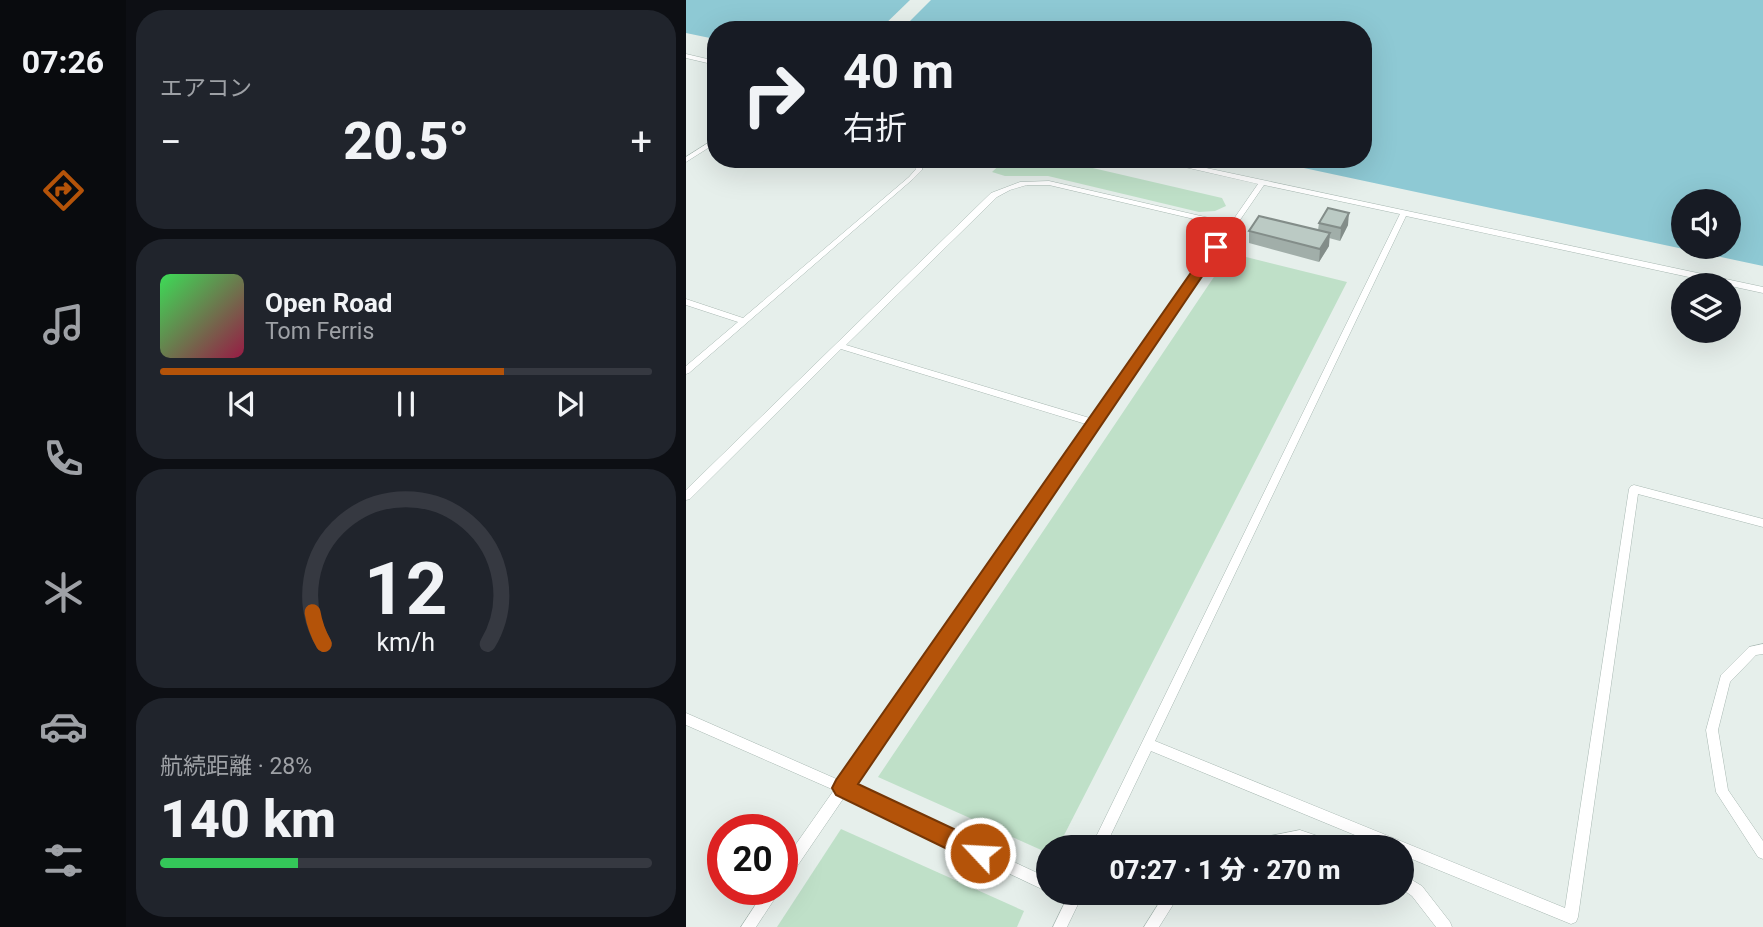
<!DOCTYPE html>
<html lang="ja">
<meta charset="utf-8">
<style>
:root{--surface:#171b24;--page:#20242c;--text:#f1f3f6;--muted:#9ea1a6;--line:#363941;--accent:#b45309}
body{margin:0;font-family:Roboto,"Noto Sans JP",sans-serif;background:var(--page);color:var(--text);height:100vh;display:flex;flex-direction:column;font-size:26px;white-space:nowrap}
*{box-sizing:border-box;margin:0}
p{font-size:23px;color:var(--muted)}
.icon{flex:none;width:38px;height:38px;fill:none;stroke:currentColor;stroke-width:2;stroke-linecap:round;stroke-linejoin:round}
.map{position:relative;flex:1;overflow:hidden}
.side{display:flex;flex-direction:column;gap:10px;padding:10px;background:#0d0f14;width:560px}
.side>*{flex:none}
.banner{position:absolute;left:21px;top:21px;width:665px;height:147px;border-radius:28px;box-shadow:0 7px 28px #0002;background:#171b24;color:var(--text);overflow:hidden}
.buttons{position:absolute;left:985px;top:189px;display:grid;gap:14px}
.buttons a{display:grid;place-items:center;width:70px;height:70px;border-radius:50%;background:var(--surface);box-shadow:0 7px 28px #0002;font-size:35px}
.speed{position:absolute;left:21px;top:814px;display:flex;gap:14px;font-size:35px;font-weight:700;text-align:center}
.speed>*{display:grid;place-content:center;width:91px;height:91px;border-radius:50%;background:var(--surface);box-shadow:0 7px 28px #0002;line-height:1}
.speed .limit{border:10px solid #d22;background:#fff;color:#111}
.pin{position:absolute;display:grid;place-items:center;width:60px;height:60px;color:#fff;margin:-30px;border-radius:14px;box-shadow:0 4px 10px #0006}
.me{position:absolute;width:77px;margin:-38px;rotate:295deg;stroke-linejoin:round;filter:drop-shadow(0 0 5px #0008)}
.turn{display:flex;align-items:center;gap:24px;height:147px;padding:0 21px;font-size:32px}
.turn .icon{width:91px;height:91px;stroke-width:2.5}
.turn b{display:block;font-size:49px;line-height:60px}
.big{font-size:52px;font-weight:800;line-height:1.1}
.side .card{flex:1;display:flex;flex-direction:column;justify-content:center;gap:10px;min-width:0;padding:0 24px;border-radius:28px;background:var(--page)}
.side .dial{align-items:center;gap:0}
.dial svg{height:182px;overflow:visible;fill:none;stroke:var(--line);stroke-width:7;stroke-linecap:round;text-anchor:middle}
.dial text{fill:var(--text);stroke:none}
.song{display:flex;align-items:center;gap:21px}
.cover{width:84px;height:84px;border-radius:10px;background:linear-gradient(135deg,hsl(130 70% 55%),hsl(340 70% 35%))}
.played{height:7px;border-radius:4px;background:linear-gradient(90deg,var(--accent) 70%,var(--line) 70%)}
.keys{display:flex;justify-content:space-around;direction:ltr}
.heat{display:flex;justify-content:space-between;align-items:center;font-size:38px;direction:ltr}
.charge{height:10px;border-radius:5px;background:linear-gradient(90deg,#34c759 28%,var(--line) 0)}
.trip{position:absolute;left:350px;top:835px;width:378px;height:70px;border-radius:35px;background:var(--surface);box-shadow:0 7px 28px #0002;font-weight:800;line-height:70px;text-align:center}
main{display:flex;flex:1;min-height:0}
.tab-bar{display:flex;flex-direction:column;width:126px;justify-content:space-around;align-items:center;background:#090b0e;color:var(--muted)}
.tab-bar .icon{width:49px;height:49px}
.tab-bar .on{color:var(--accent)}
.tab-bar b{font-size:32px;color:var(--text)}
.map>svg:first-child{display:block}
.green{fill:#bfe0c8}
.water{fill:#8ec9d4;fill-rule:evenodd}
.pier{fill:#e6efeb}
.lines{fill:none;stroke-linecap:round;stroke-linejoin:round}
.lane-casing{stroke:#a8b8b2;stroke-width:1}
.lane{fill:#fff;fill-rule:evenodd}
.wall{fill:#a1aea9}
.shaded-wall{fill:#838d89}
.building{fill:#bbcac4;stroke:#838d89;stroke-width:2}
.route{fill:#b45309;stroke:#753606;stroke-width:2}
</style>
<main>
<nav class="tab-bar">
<b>07:26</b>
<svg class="icon on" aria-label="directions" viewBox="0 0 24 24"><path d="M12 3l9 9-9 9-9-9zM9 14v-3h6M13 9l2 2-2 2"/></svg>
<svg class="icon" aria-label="music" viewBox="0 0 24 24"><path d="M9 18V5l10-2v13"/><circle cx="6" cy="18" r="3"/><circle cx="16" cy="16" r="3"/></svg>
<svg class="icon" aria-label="phone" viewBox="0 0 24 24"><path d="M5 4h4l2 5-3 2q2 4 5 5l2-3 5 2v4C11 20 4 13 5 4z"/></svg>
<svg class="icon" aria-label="climate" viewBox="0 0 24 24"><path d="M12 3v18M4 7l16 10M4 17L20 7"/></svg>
<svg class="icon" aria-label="car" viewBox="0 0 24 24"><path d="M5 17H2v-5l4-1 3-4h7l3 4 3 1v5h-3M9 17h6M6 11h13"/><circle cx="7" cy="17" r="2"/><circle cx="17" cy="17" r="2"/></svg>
<svg class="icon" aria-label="filters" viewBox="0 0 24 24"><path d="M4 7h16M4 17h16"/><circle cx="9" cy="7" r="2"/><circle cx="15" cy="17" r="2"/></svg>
</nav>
<section class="side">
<div class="card"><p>エアコン</p>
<div class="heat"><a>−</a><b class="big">20.5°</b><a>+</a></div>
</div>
<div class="card">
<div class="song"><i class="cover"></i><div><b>Open Road</b><p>Tom Ferris</p></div></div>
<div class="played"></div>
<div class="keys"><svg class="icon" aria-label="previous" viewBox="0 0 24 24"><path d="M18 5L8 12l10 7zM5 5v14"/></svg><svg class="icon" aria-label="pause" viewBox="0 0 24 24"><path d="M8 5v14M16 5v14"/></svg><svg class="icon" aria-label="next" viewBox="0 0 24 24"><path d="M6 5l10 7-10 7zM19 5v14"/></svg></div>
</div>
<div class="card dial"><svg viewBox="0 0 100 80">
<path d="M14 69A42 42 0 1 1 86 69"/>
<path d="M14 69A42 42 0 0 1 9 55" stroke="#b45309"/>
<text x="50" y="56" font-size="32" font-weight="700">12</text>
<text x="50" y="72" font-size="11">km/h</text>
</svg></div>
<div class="card"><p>航続距離 · 28%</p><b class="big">140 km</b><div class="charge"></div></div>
</section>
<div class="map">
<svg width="1077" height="927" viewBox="0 0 1077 927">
<rect width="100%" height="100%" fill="#e6efeb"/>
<!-- green -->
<g class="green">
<path d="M320,159H368L536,198L540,206L529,211L513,212L362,176H319L306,172Z"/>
<path d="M544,253L661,282L372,847H362V853L192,777Z"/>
<path d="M155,829L338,911L331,927H91Z"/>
</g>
<!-- water -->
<path class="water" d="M0,0H1077V266L576,159H677V30H30V43L22,41L24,38L0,33ZM998,201H1043V247H998Z"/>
<!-- pier -->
<path class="pier" d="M224,0H245L215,30H193Z"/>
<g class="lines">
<defs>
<g id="lane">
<path d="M0,54L30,61V65L0,58Z"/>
<path d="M30,138V143L0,162V157Z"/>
<path d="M231,159H237L236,170L227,179L3,373L0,374V366L52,322L0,305V299L57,318L223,177L230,169Z"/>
<path d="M464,159H478L1077,287V293L720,216L469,741L879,908L943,489L945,486L948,485L1077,519V527L952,494L892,917L890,922L885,924L716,855V847H698L465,751L419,847H405L714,214L578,185L166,786L362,878V892L159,796L101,881L96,883V864L148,790L0,725V713L155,781L403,425L155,349L4,499L0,500V490L305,193L334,182L363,181L545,223L572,184ZM341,185H363L542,227L407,419L160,345L311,197L324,190Z"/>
<path d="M1077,644V654L1070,655L1044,682L1032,730L1042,790L1077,841V859L1072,857L1030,792L1020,730L1035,675L1063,647Z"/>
<path d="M614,830L649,842L651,847H624L614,844L597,847H556L558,842L563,840Z"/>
<path d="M716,874L736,886L764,922L766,927H750L726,896L716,889Z"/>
<path d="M80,889H95L70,927H55Z"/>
<path d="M384,892H398L381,927H367Z"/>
<path d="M480,892H495L473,927H458Z"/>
</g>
</defs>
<!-- lane casing -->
<use href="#lane" class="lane-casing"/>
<!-- lane -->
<use href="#lane" class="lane"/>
</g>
<!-- wall -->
<path class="wall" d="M633,223L662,225L654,241L643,238V246L633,262L563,243V231L632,230Z"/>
<!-- shaded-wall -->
<g class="shaded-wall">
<path d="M663,213L662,225L654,241L655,228Z"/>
<path d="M644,233L643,246L633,262L634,249Z"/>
</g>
<!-- building -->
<g class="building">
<path d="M642,208L663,213L655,228L633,223Z"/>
<path d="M573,216L644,233L634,249L563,231Z"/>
</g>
<!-- route -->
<path class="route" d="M530,243L536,247L172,784L302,845L305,853L302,861L294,864L286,861L150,795L146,788L150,780L525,244Z"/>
</svg>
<div class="buttons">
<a><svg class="icon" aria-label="sound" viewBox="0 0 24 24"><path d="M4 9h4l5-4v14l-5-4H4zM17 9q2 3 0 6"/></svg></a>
<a><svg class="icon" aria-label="layers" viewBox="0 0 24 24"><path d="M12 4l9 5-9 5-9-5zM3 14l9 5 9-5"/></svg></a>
</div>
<div class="speed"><div class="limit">20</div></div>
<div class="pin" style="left:530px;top:247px;background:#d93025"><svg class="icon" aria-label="arrive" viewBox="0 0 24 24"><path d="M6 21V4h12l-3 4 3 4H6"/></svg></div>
<svg class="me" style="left:294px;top:853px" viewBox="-20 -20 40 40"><circle r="17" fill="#b45309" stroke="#fff" stroke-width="3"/><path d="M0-11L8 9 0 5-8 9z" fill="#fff"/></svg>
<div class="trip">07:27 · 1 分 · 270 m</div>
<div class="banner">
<div class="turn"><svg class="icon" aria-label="right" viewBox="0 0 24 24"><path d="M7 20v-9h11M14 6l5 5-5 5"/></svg><div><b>40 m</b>右折</div></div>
</div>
</div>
</main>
